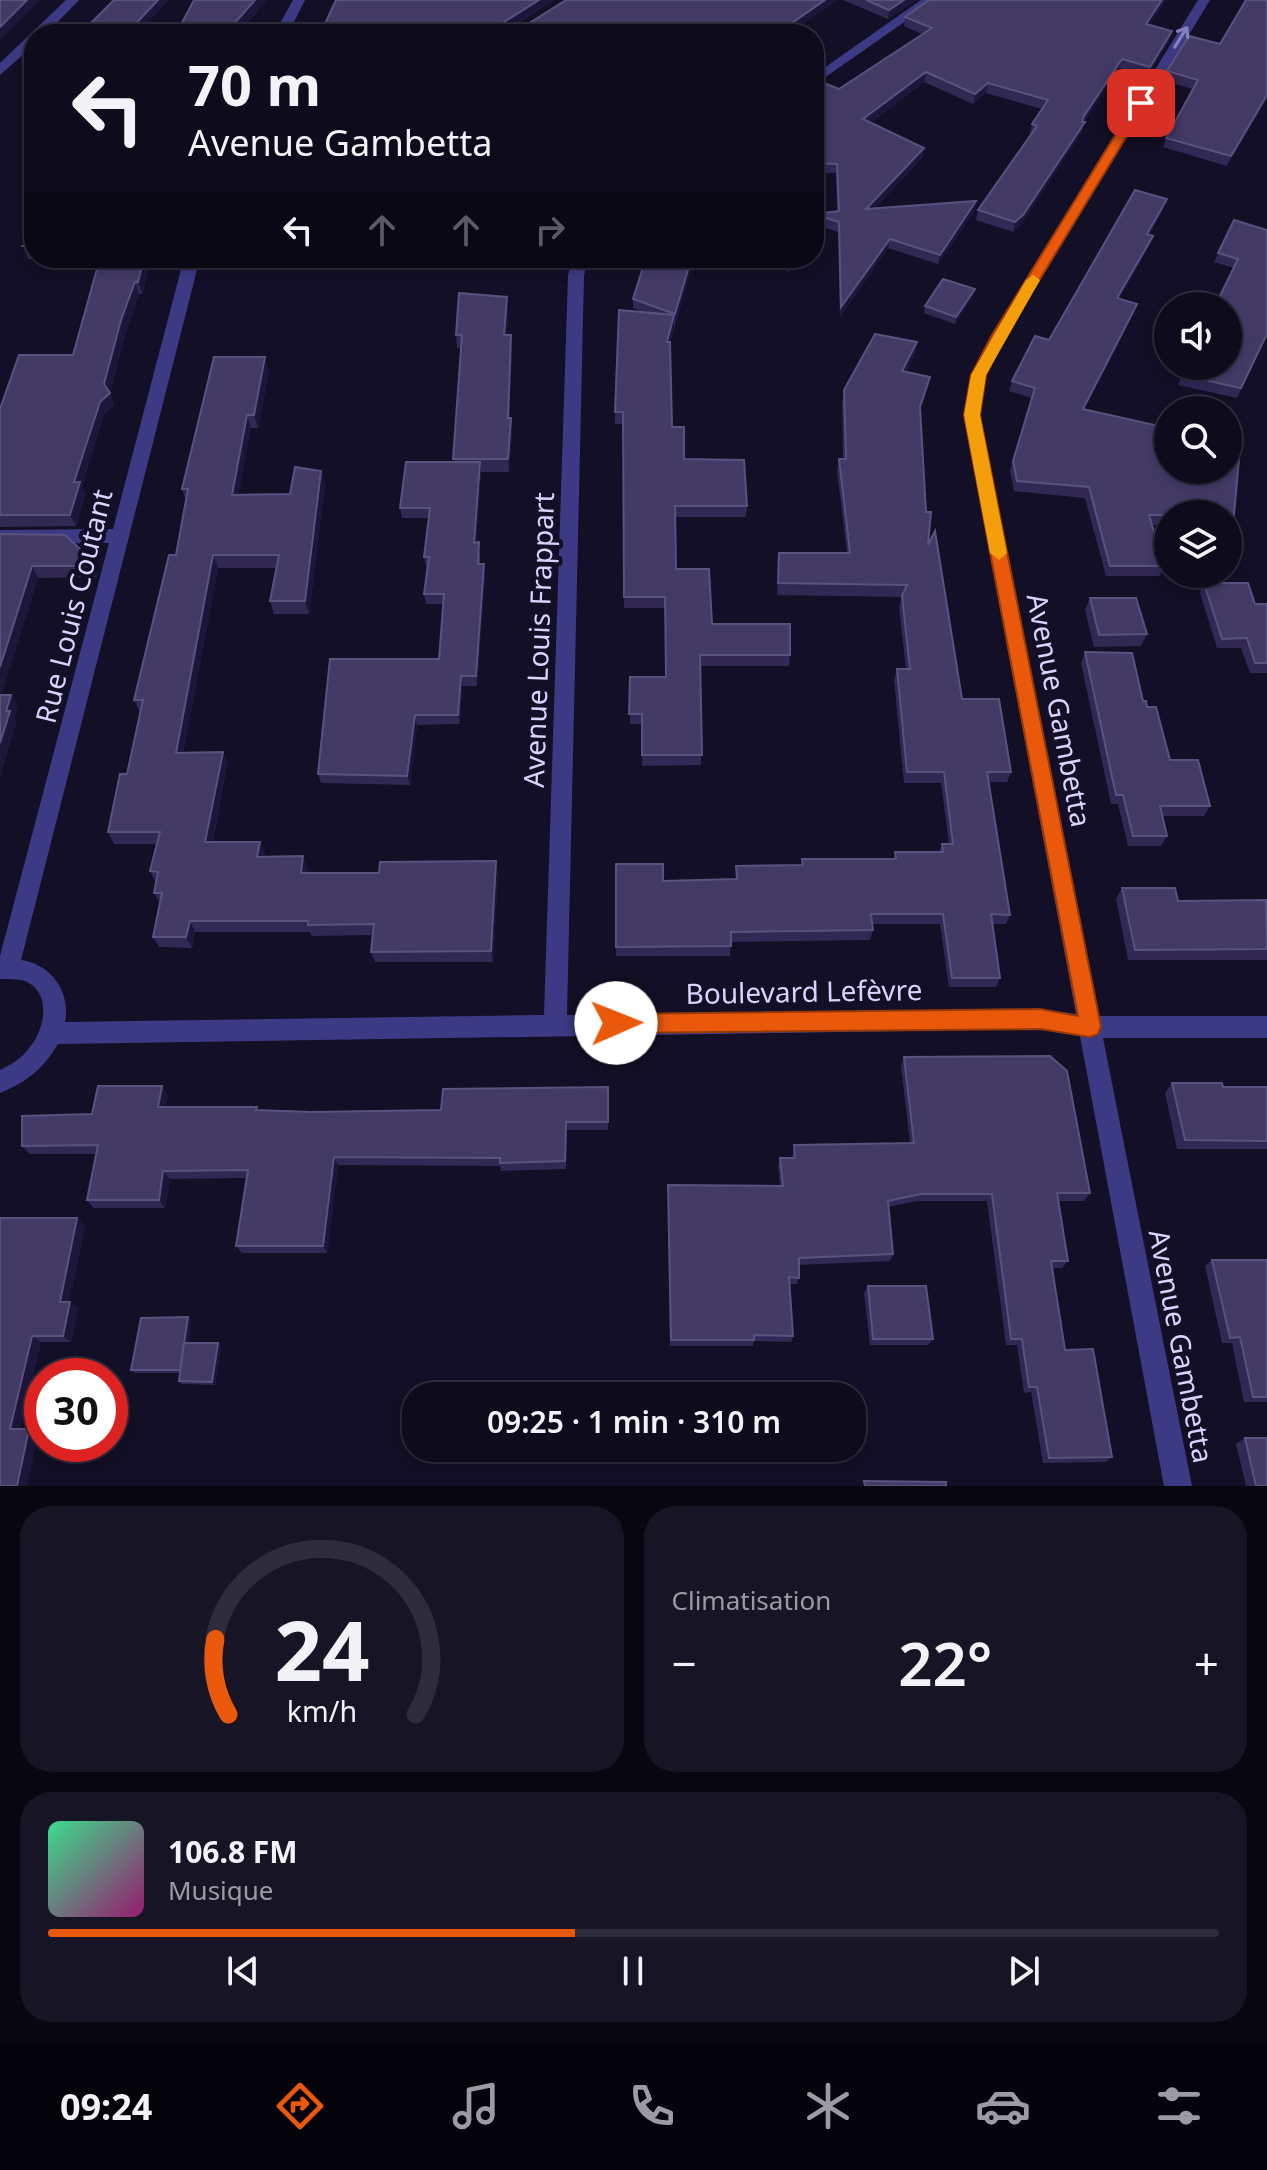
<!DOCTYPE html>
<html lang="fr">
<meta charset="utf-8">
<style>
:root{--surface:#0e0b1c;--page:#171425;--text:#f1f3f6;--muted:#9b9ba3;--line:#2e2b3b;--accent:#ea580c}
body{margin:0;font-family:"Noto Sans",sans-serif;background:var(--page);color:var(--text);height:100vh;display:flex;flex-direction:column;font-size:30px;white-space:nowrap}
*{box-sizing:border-box;margin:0}
p{font-size:26px;color:var(--muted)}
.icon{flex:none;width:44px;height:44px;fill:none;stroke:currentColor;stroke-width:2;stroke-linecap:round;stroke-linejoin:round}
.map{position:relative;height:1486px;overflow:hidden}
.drawer{display:flex;flex-direction:column;gap:20px;padding:20px;background:#08060f;flex:1}
.drawer>*{flex:none}
.top-card{position:absolute;left:24px;top:24px;width:800px;height:244px;border-radius:32px;box-shadow:0 4px 12px #0003,0 0 0 2px var(--line);background:#0e0b1c;color:var(--text);overflow:hidden}
.buttons{position:absolute;left:1154px;top:292px;display:grid;gap:16px}
.buttons a{display:grid;place-items:center;width:88px;height:88px;border-radius:50%;background:var(--surface);box-shadow:0 4px 12px #0003,0 0 0 2px var(--line);font-size:40px}
.speed{position:absolute;left:24px;top:1358px;display:flex;gap:16px;font-size:40px;font-weight:700;text-align:center}
.speed>*{display:grid;place-content:center;width:104px;height:104px;border-radius:50%;background:var(--surface);box-shadow:0 4px 12px #0003,0 0 0 2px var(--line);line-height:1}
.speed .limit{border:12px solid #d22;background:#fff;color:#111}
.pin{position:absolute;display:grid;place-items:center;width:68px;height:68px;color:#fff;margin:-34px;border-radius:16px;box-shadow:0 4px 12px #0006}
.me{position:absolute;width:88px;margin:-44px;rotate:89deg;stroke-linejoin:round;filter:drop-shadow(0 0 6px #0008)}
.turn{display:flex;align-items:center;gap:28px;height:168px;padding:0 32px;font-size:36px}
.turn .icon{width:104px;height:104px;stroke-width:2.5}
.turn b{display:block;font-size:56px;line-height:68px}
.lanes{display:flex;align-items:center;height:76px;padding:0 32px;background:#0003;justify-content:center;gap:40px;direction:ltr}
.lanes .off{opacity:.35}
.big{font-size:60px;font-weight:600;line-height:1.1}
.drawer .card{flex:1;display:flex;flex-direction:column;justify-content:center;gap:12px;min-width:0;padding:0 28px;border-radius:32px;background:var(--page)}
.drawer .dial{align-items:center;gap:0}
.dial svg{height:208px;overflow:visible;fill:none;stroke:var(--line);stroke-width:7;stroke-linecap:round;text-anchor:middle}
.dial text{fill:var(--text);stroke:none}
.song{display:flex;align-items:center;gap:24px}
.cover{width:96px;height:96px;border-radius:12px;background:linear-gradient(135deg,hsl(150 70% 55%),hsl(320 70% 35%))}
.played{height:8px;border-radius:4px;background:linear-gradient(90deg,var(--accent) 45%,var(--line) 45%)}
.keys{display:flex;justify-content:space-around;direction:ltr}
.heat{display:flex;justify-content:space-between;align-items:center;font-size:44px;direction:ltr}
.drawer .tiles{flex:1;display:grid;gap:20px;grid-template-columns:1fr 1fr}
.card:last-child{grid-column:span 2}
.trip{position:absolute;left:402px;top:1382px;width:464px;height:80px;border-radius:32px;background:var(--surface);box-shadow:0 4px 12px #0003,0 0 0 2px var(--line);font-weight:600;line-height:80px;text-align:center}
.menu{display:flex;height:128px;justify-content:space-around;align-items:center;background:#06040b;color:var(--muted)}
.menu .icon{width:56px;height:56px}
.menu .selected{color:var(--accent)}
.menu b{font-size:36px;color:var(--text)}
.map>svg:first-child{display:block}
.lines{fill:none;stroke-linecap:round;stroke-linejoin:round}
.street{fill:#3d3a85;fill-rule:evenodd}
.wall{fill:#312854}
.shaded-wall{fill:#1d163a}
.building{fill:#433a66;stroke:#5a527e;stroke-width:2}
.oneway{stroke:#837fbc}
.route{fill:#ea580c;stroke:#983908;stroke-width:2}
.slow{fill:#f59e0b}
.labels{text-anchor:middle;dominant-baseline:central;stroke-width:8;stroke-linejoin:round;paint-order:stroke}
.street-label{font-size:28px;fill:#d9d4ff;stroke:#130f26}
</style>
<div class="map">
<svg width="1267" height="1486" viewBox="0 0 1267 1486">
<rect width="100%" height="100%" fill="#130f26"/>
<g class="lines">
<!-- street -->
<g class="street">
<path d="M66,0H79L46,34H34V45L0,75V63Z"/>
<path d="M293,0H305L288,34H274Z"/>
<path d="M921,0H936L814,85V75Z"/>
<path d="M1198,0H1210L1007,335L987,375L980,415L1099,1016H1267V1038H1103L1192,1486H1164L1080,1036L1040,1029L58,1044C43,1069 27,1082 0,1093V1070C12,1064 22,1058 30,1047C45,1029 52,992 25,981C18,979 8,979 0,979V956L109,543L0,544V530L113,529L184,258H200L21,960C51,964 71,992 65,1022L544,1015L568,276L572,258H588L584,276L567,1015L1040,1009L1076,1014L964,415L971,375L991,335Z"/>
</g>
</g>
<!-- wall -->
<g class="wall">
<path d="M554,0L512,27L789,34H324L323,28Z"/>
<path d="M843,0H916L888,19Z"/>
<path d="M929,0H1166L1149,25L1169,41L1147,76L1119,68L1084,122L1082,132L1021,225L1013,232L976,220L978,210L1032,134L1030,133L1032,124L1042,109L986,93L973,104L924,82L870,123L922,158L874,209L976,201L974,211L938,264L888,248L840,317L838,232L814,224V214L837,212L836,173H814V79L839,89L922,34L904,26L905,17Z"/>
<path d="M1220,44L1267,98L1227,166L1163,147L1166,138L1193,89L1164,81L1167,71Z"/>
<path d="M34,210V231L31,230L27,218Z"/>
<path d="M1163,210L1149,235L1153,236L1149,246L1119,299L1137,304L1133,315L1084,409L1168,470L1234,515L1228,525V514H1168V525H1152L1164,566L1160,576H1106L1085,498L1014,491L1010,471L1032,398L1009,391L1012,381L1049,340Z"/>
<path d="M1234,220L1267,335L1237,398L1178,385L1234,268L1214,262Z"/>
<path d="M34,237V258H70L28,259L23,246Z"/>
<path d="M100,258H152L142,294H139L126,332L110,393L114,405L104,414L82,486L85,494L76,526L0,527V409L73,355Z"/>
<path d="M281,258H316L312,264Z"/>
<path d="M760,258H790L789,272Z"/>
<path d="M690,273L670,342L672,427L684,459L747,506L746,517H675L676,569L712,624L790,655L789,666H701V765L642,766V724H630V677H665V608H624L623,424H615V412L643,312L633,308V299Z"/>
<path d="M973,296L955,324L924,313L925,306Z"/>
<path d="M508,311L507,335L512,348L509,418H511L512,432L509,472H481L476,543L480,553V564H484L485,574L477,686H462L460,724L417,725L410,785L321,783L318,774L439,659L443,604H426L424,594L427,567H426L424,557L429,518H402L400,508L454,462L462,348H457L456,335Z"/>
<path d="M917,342L915,354L906,372L930,377L927,389L920,411L928,545L962,699L1011,772L1007,782H989L1010,915L1006,924H992L1000,978L996,987H949L940,924H872L873,930L870,940L731,942L730,956H616V864L663,881L736,880V866L801,865L802,859H894L895,852H939L942,844H949L941,783H904L894,680L897,669H906L899,607L902,597L777,595L779,553H847L837,471L839,459H843L842,403L844,390Z"/>
<path d="M269,370L258,428H251L238,495L290,494L321,471L325,484L309,614H274L270,601L276,568H218L183,753L223,752L227,764L213,842L265,853L264,857L307,868V873H498L493,962H375L371,952L373,935L312,936L310,932H195L192,948L159,947L153,937L160,903L154,893L156,883L150,871L157,844H114L108,832L127,774L140,712L134,700L176,555L186,501L182,489Z"/>
<path d="M0,534L93,561L98,572L97,577L38,578L1,695H11L17,706L14,718L16,722L0,777Z"/>
<path d="M1204,583L1255,604H1267V673H1250L1241,648H1217L1200,593Z"/>
<path d="M1090,598L1147,634L1141,646L1094,647L1085,610Z"/>
<path d="M1085,652L1143,701L1147,707L1170,760L1210,806L1204,816H1162L1167,836L1161,846H1128L1118,804H1111L1081,663Z"/>
<path d="M1122,888L1178,901L1267,902V960H1128L1116,899Z"/>
<path d="M904,1057L1090,1193L1084,1201H1058L1068,1261L1062,1268H1052L1065,1350L1112,1457L1106,1462L1043,1463L1031,1392L1024,1393L1017,1345H1006L987,1201H917L888,1207L893,1254L890,1261L799,1265V1278L797,1284H789L793,1336L791,1342L754,1341L753,1346H670L668,1193L780,1186L778,1166L780,1158H792L794,1145L910,1143L901,1066Z"/>
<path d="M1172,1083L1223,1087H1267V1149H1177L1165,1093Z"/>
<path d="M608,1087V1130H567L566,1169L501,1171L500,1166L338,1165L327,1253H242L236,1246L247,1178L170,1179L165,1208H94L87,1200L96,1154H30L22,1146L92,1114L168,1095L165,1107L311,1112L441,1110Z"/>
<path d="M0,1218H77L85,1226L69,1302L78,1308L71,1342H41L20,1429H29L38,1434L0,1486Z"/>
<path d="M1212,1260H1267V1402H1244L1232,1343H1222L1205,1266Z"/>
<path d="M868,1286L933,1339L928,1345H870L864,1293Z"/>
<path d="M188,1317L191,1321L188,1343H218L221,1346L215,1385L182,1384L179,1381L180,1373H135L131,1370Z"/>
<path d="M1245,1438L1267,1486H1246L1236,1444Z"/>
</g>
<!-- shaded-wall -->
<g class="shaded-wall">
<path d="M27,0H40L0,40V27Z"/>
<path d="M158,0H169L138,34H126Z"/>
<path d="M255,0H268L238,34H225Z"/>
<path d="M539,0H554L504,31V34V22Z"/>
<path d="M825,0H838L789,34H776Z"/>
<path d="M904,0H916L888,19L889,10Z"/>
<path d="M1162,0H1166L1143,34L1146,24Z"/>
<path d="M1172,31L1169,41L1147,76L1150,67Z"/>
<path d="M1122,59L1119,68L1082,125L1085,122L1082,132L1021,225L1013,232L1015,222Z"/>
<path d="M926,72L924,82L862,129L863,119Z"/>
<path d="M988,83L986,93L973,104L975,94Z"/>
<path d="M1267,95V98L1227,166L1231,156Z"/>
<path d="M924,148L922,158L864,219L866,209Z"/>
<path d="M1167,199L1163,210L1143,245L1147,234Z"/>
<path d="M976,201L974,211L938,264L940,255Z"/>
<path d="M1153,236L1149,246L1114,308L1117,298Z"/>
<path d="M890,239L888,248L840,317L841,307Z"/>
<path d="M144,258H152L142,294L138,282Z"/>
<path d="M696,258H706L690,273L675,324V314L690,263Z"/>
<path d="M135,282L139,294L126,332L110,393L114,405L104,414L82,486L85,494L76,526L70,515L74,482L104,384L121,320Z"/>
<path d="M975,289L973,296L955,324L956,317Z"/>
<path d="M507,297L508,311L506,348L504,335Z"/>
<path d="M1137,304L1133,315L1079,419L1083,409Z"/>
<path d="M674,315V327L666,354L667,342Z"/>
<path d="M511,335L512,348L509,432L508,418Z"/>
<path d="M917,342L915,354L900,383L902,371Z"/>
<path d="M265,357L269,370L258,428L254,415Z"/>
<path d="M930,377L927,389L917,419L920,407Z"/>
<path d="M247,415L251,428L236,508L232,495Z"/>
<path d="M511,418L512,432L509,472L508,459Z"/>
<path d="M480,462L481,472L475,553L474,543Z"/>
<path d="M321,471L325,484L309,614L305,601Z"/>
<path d="M213,555L218,568L181,765L176,753Z"/>
<path d="M93,561L98,572L97,577L92,566Z"/>
<path d="M484,564L485,574L477,686L476,676Z"/>
<path d="M32,566L38,578L0,698V667Z"/>
<path d="M461,676L462,686L460,724L458,715Z"/>
<path d="M11,695L17,706L14,718L16,722L0,777V743L6,711Z"/>
<path d="M415,715L417,725L410,785L407,776Z"/>
<path d="M223,752L227,764L211,853L205,842Z"/>
<path d="M260,842L265,853L262,868L257,857Z"/>
<path d="M303,856L307,868L305,884L301,873Z"/>
<path d="M496,861L498,873L493,962L491,951Z"/>
<path d="M190,921L195,932L192,948L186,937Z"/>
<path d="M162,1086L168,1095L164,1115L158,1107Z"/>
<path d="M334,1157L338,1165L327,1253L323,1246Z"/>
<path d="M163,1171L170,1179L165,1208L159,1200Z"/>
<path d="M77,1218L85,1226L68,1308L60,1302Z"/>
<path d="M70,1302L78,1308L71,1342L63,1336Z"/>
<path d="M188,1317L191,1321L183,1373L180,1370Z"/>
<path d="M32,1336L41,1342L19,1434L10,1429Z"/>
<path d="M218,1343L221,1346L215,1385L212,1382Z"/>
<path d="M29,1429L38,1434L27,1486H17Z"/>
</g>
<!-- building -->
<g class="building">
<path d="M0,0H27L0,27Z"/>
<path d="M114,0H158L126,34H80Z"/>
<path d="M194,0H255L225,34H176Z"/>
<path d="M336,0H539L504,22L503,27H523L566,0H825L776,34H373L376,32L323,28Z"/>
<path d="M866,0H904L889,10Z"/>
<path d="M929,0H1162L1146,24L1172,31L1150,67L1122,59L1084,116L1082,122H1085L1023,215L1015,222L978,210L1037,126L1032,124L1048,100L988,83L975,94L926,72L863,119L924,148L866,209L976,201L940,255L890,239L841,307L839,222L814,214L839,211L837,164L814,163V79L839,89L932,28L905,17Z"/>
<path d="M1246,0H1267V95L1231,156L1166,138L1198,80L1167,71L1189,36L1220,44Z"/>
<path d="M1135,190L1167,199L1147,234L1153,236L1117,298L1137,304L1083,409L1168,428V470H1228V457L1239,459L1234,515H1149L1164,566H1110L1089,487L1017,481L1013,461L1035,388L1012,381L1035,336L1049,340Z"/>
<path d="M34,210V219L27,218Z"/>
<path d="M1234,220L1267,230V334L1241,388L1182,375L1186,366H1228V306H1215L1238,259L1218,253Z"/>
<path d="M34,237V246H23Z"/>
<path d="M100,258H144L138,282H135L121,320L104,384L110,393L100,402L74,482H80L70,515H0V409L19,355H73Z"/>
<path d="M646,258H696L690,263L675,314L633,299Z"/>
<path d="M943,279L975,289L956,317L925,306Z"/>
<path d="M459,293L507,297L504,335H511L508,418H511L508,459H453L462,335H456Z"/>
<path d="M619,310L674,315L667,342H670L672,427H684V459L744,460L747,506H675L676,569H709L712,624H790V655H700L702,755H642V714H629L630,677H666L665,597H624L623,412H615Z"/>
<path d="M875,334L917,342L902,371L930,377L920,407L926,512H931L928,545L935,531L962,699H999L1011,772H987L1010,915L991,914L1000,978H952L943,914H871L873,930L731,932V946L616,947V864H663V881L737,879L736,866L803,865L802,859H896L895,852H943L942,844H953L944,772H907L897,669H910L902,596L907,585L778,583L779,553H850L839,459H846L844,390Z"/>
<path d="M214,357H265L254,415H247L232,495L290,494L295,467L321,471L305,601H270L279,555H213L176,753L223,752L205,842H260L257,857L303,856L301,873H379L380,862L496,861L491,951L371,952L374,924L308,925V921H190L186,937H153L162,893H154L158,872L150,871L160,832H108L120,774H127L143,700H134L169,555H176L188,489H182Z"/>
<path d="M406,462H480L474,543L479,542L478,564H484L476,676H461L458,715H415L407,776L318,774L330,659H439L444,594H424L429,557H424L430,508H400Z"/>
<path d="M0,534L65,535L93,561L92,566H32L0,667Z"/>
<path d="M1204,583H1248L1255,604H1267V663H1255L1247,638L1222,639Z"/>
<path d="M1090,598H1136L1147,634L1099,635Z"/>
<path d="M1085,652L1132,653L1143,701H1146L1147,707H1156L1170,760H1198L1210,806H1160L1167,836H1133L1123,795H1116Z"/>
<path d="M0,695H11L6,711H10L0,743Z"/>
<path d="M1122,888H1175L1178,901L1266,900L1267,949L1135,950Z"/>
<path d="M1050,1056L1067,1071L1090,1193H1057L1068,1261H1051L1065,1350L1093,1349L1112,1457L1049,1458L1037,1387H1029L1022,1339H1011L992,1194H921L888,1201L893,1254L799,1258V1278L789,1277L793,1336L754,1335V1340H671L668,1185L783,1186L780,1158H795L794,1145L914,1143L904,1057Z"/>
<path d="M1172,1083H1222L1223,1087H1267V1141L1185,1140Z"/>
<path d="M98,1086H162L158,1107H257L256,1110L311,1112L441,1110L443,1089L608,1087V1122H566L565,1161L500,1163V1158L334,1157L323,1246H236L248,1170L163,1171L159,1200H87L98,1145L22,1146V1116L92,1114Z"/>
<path d="M0,1218H77L60,1302H70L63,1336H32L10,1429H29L17,1486H0Z"/>
<path d="M1212,1260H1267V1397H1253L1240,1337L1230,1338Z"/>
<path d="M868,1286H926L933,1339H873Z"/>
<path d="M188,1317L180,1370H131L141,1318Z"/>
<path d="M184,1343H218L212,1382L179,1381Z"/>
<path d="M1245,1438H1267V1486H1256Z"/>
<path d="M864,1481L946,1482V1486H865Z"/>
</g>
<!-- one-way arrows -->
<defs><path id="oneway-shaft" d="M-6 0H5M1.5-3L5.5 0L1.5 3" fill="none" stroke-width="1.6" stroke-linecap="round" stroke-linejoin="round" transform="scale(2)"/></defs>
<use class="oneway" href="#oneway-shaft" transform="translate(1181 37) rotate(-58)"/>
<!-- route -->
<path class="route" d="M1141,99L1147,103L1006,335L986,375L980,415L1101,1027L1098,1034L1090,1037L1040,1029L616,1033L609,1030L605,1023L609,1017L616,1014L1040,1009L1078,1016L964,415L971,375L992,335L1135,103Z"/>
<!-- slow -->
<path class="slow" d="M1033,275L1040,280L986,375L980,415L1007,553L999,560L990,553L964,415L971,375L1026,280Z"/>
<g class="labels">
<!-- street labels -->
<g class="street-label">
<text transform="translate(73 606) rotate(-76)">Rue Louis Coutant</text>
<text transform="translate(538 640) rotate(-88)">Avenue Louis Frappart</text>
<text transform="translate(1060 710) rotate(79)">Avenue Gambetta</text>
<text transform="translate(804 991) rotate(-1)">Boulevard Lefèvre</text>
<text transform="translate(1182 1346) rotate(79)">Avenue Gambetta</text>
</g>
</g>
</svg>
<div class="buttons">
<a><svg class="icon" aria-label="sound" viewBox="0 0 24 24"><path d="M4 9h4l5-4v14l-5-4H4zM17 9q2 3 0 6"/></svg></a>
<a><svg class="icon" aria-label="search" viewBox="0 0 24 24"><circle cx="10" cy="10" r="6"/><path d="M15 15l6 6"/></svg></a>
<a><svg class="icon" aria-label="layers" viewBox="0 0 24 24"><path d="M12 4l9 5-9 5-9-5zM3 14l9 5 9-5"/></svg></a>
</div>
<div class="speed"><div class="limit">30</div></div>
<div class="pin" style="left:1141px;top:103px;background:#d93025"><svg class="icon" aria-label="arrive" viewBox="0 0 24 24"><path d="M6 21V4h12l-3 4 3 4H6"/></svg></div>
<svg class="me" style="left:616px;top:1023px" viewBox="-20 -20 40 40"><circle r="19" fill="#fff"/><path d="M0-13L10 11 0 6-10 11z" fill="#ea580c"/></svg>
<div class="trip">09:25 · 1 min · 310 m</div>
<div class="top-card">
<div class="turn"><svg class="icon" aria-label="left" viewBox="0 0 24 24"><path d="M17 20v-9H6M10 6l-5 5 5 5"/></svg><div><b>70 m</b>Avenue Gambetta</div></div>
<div class="lanes"><svg class="icon" aria-label="left" viewBox="0 0 24 24"><path d="M17 20v-9H6M10 6l-5 5 5 5"/></svg><svg class="icon off" aria-label="ahead" viewBox="0 0 24 24"><path d="M12 20V5M6 11l6-6 6 6"/></svg><svg class="icon off" aria-label="ahead" viewBox="0 0 24 24"><path d="M12 20V5M6 11l6-6 6 6"/></svg><svg class="icon off" aria-label="right" viewBox="0 0 24 24"><path d="M7 20v-9h11M14 6l5 5-5 5"/></svg></div>
</div>
</div>
<section class="drawer">
<div class="tiles">
<div class="card dial"><svg viewBox="0 0 100 80">
<path d="M14 69A42 42 0 1 1 86 69"/>
<path d="M14 69A42 42 0 0 1 9 40" stroke="#ea580c"/>
<text x="50" y="56" font-size="32" font-weight="700">24</text>
<text x="50" y="72" font-size="11">km/h</text>
</svg></div>
<div class="card"><p>Climatisation</p>
<div class="heat"><a>−</a><b class="big">22°</b><a>+</a></div>
</div>
<div class="card">
<div class="song"><i class="cover"></i><div><b>106.8 FM</b><p>Musique</p></div></div>
<div class="played"></div>
<div class="keys"><svg class="icon" aria-label="previous" viewBox="0 0 24 24"><path d="M18 5L8 12l10 7zM5 5v14"/></svg><svg class="icon" aria-label="pause" viewBox="0 0 24 24"><path d="M8 5v14M16 5v14"/></svg><svg class="icon" aria-label="next" viewBox="0 0 24 24"><path d="M6 5l10 7-10 7zM19 5v14"/></svg></div>
</div>
</div>
</section>
<nav class="menu">
<b>09:24</b>
<svg class="icon selected" aria-label="directions" viewBox="0 0 24 24"><path d="M12 3l9 9-9 9-9-9zM9 14v-3h6M13 9l2 2-2 2"/></svg>
<svg class="icon" aria-label="music" viewBox="0 0 24 24"><path d="M9 18V5l10-2v13"/><circle cx="6" cy="18" r="3"/><circle cx="16" cy="16" r="3"/></svg>
<svg class="icon" aria-label="phone" viewBox="0 0 24 24"><path d="M5 4h4l2 5-3 2q2 4 5 5l2-3 5 2v4C11 20 4 13 5 4z"/></svg>
<svg class="icon" aria-label="climate" viewBox="0 0 24 24"><path d="M12 3v18M4 7l16 10M4 17L20 7"/></svg>
<svg class="icon" aria-label="car" viewBox="0 0 24 24"><path d="M5 17H2v-5l4-1 3-4h7l3 4 3 1v5h-3M9 17h6M6 11h13"/><circle cx="7" cy="17" r="2"/><circle cx="17" cy="17" r="2"/></svg>
<svg class="icon" aria-label="filters" viewBox="0 0 24 24"><path d="M4 7h16M4 17h16"/><circle cx="9" cy="7" r="2"/><circle cx="15" cy="17" r="2"/></svg>
</nav>
